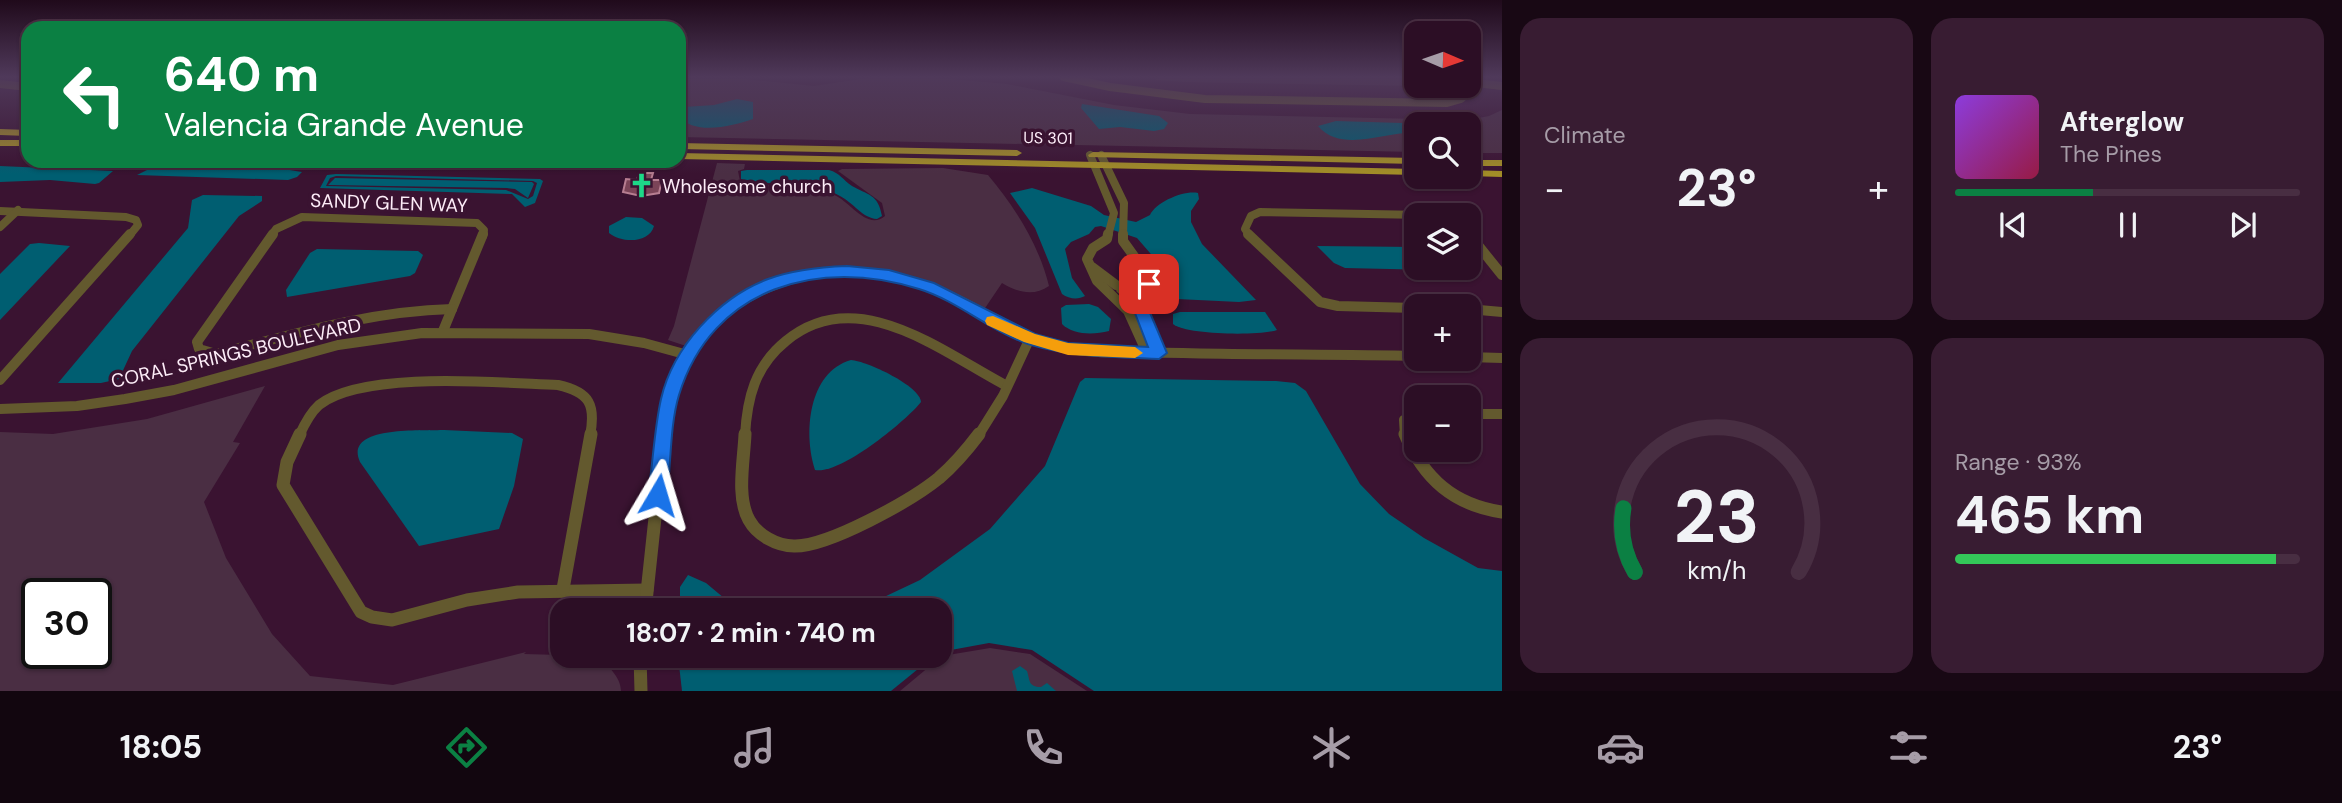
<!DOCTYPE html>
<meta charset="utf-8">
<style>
:root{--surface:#2c0e25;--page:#381c32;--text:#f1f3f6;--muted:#a69ca7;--line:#482e42;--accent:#0b8043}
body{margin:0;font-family:"DM Sans",sans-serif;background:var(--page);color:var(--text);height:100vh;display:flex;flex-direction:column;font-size:26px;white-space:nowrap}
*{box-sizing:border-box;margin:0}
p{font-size:23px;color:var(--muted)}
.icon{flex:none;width:38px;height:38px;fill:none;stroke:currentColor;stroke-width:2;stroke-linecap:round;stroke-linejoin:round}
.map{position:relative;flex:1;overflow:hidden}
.sheet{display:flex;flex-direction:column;gap:18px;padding:18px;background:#180814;width:840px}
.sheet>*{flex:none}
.top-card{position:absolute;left:21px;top:21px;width:665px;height:147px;border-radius:21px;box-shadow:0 2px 5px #0004,0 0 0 2px var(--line);background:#0b8043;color:#fff;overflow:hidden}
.needle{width:46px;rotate:92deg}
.controls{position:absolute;left:1404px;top:21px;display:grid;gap:14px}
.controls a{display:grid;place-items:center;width:77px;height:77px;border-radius:14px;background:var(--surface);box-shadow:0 2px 5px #0004,0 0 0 2px var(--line);font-size:35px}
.speed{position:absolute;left:21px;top:578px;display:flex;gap:14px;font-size:35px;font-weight:700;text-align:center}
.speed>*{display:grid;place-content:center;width:91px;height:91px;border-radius:50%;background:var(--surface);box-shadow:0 2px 5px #0004,0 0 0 2px var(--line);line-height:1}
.speed .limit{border:4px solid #111;border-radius:10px;background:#fff;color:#111}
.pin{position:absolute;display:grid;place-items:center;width:60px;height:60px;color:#fff;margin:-30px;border-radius:14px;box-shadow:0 4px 10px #0006}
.me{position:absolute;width:77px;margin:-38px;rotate:7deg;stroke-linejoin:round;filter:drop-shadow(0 0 5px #0008)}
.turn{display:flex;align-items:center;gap:24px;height:147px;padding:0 28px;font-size:32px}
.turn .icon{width:91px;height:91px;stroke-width:2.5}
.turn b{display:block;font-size:49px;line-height:60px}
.big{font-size:52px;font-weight:700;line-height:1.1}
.sheet .tile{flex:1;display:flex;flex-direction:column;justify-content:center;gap:10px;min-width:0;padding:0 24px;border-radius:21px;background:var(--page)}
.sheet .dial{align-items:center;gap:0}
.dial svg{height:182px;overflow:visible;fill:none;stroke:var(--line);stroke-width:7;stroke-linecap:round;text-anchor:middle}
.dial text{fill:var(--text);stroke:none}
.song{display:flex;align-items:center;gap:21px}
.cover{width:84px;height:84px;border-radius:10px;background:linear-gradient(135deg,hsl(270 70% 55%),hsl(340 70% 35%))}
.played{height:7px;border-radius:4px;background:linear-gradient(90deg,var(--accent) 40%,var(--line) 40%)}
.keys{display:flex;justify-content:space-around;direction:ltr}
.heat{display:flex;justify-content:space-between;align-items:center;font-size:38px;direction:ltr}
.charge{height:10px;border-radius:5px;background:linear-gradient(90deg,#34c759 93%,var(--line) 0)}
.sheet .tiles{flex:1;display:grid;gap:18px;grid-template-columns:repeat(2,1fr)}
.trip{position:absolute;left:550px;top:598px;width:402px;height:70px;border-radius:21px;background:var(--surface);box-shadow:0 2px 5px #0004,0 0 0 2px var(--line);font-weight:700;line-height:70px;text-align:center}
.menu{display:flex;height:112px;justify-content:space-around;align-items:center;background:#12060f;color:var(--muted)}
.menu .icon{width:49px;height:49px}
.menu .selected{color:var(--accent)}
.menu b{font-size:32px;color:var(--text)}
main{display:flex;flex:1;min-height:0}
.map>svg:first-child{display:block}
.green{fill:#4a2e43;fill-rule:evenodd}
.water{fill:#005e71;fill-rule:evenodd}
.building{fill:#7b4458;stroke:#b77e91;stroke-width:2}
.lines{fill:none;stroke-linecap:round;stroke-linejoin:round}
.minor-far2{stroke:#63592e;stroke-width:8}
.minor-far1{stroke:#63592e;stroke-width:10}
.minor{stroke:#63592e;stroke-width:13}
.major{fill:#a28d27;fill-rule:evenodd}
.route{fill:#1a73e8;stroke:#114b97;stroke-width:2}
.slow{fill:#f59e0b}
.labels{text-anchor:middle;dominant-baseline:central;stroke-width:7;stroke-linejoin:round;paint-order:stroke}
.far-street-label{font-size:16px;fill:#fdedf8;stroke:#3a1331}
.poi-label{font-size:19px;fill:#fdedf8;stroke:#3a1331;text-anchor:start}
.street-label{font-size:19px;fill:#fdedf8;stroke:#3a1331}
</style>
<main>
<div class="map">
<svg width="1502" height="691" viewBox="0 0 1502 691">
<rect width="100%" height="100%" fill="#3a1331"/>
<!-- green -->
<g class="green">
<path d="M873,77H929L1007,84L1114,105L1190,114L1468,120L1489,116L1502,110V153H1468V124H1416V152L679,137V78L745,79L814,86Z"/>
<path d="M1158,77H1416V86H1424H1420L1186,82L1155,80Z"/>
<path d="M717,163L745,164L744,169L738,171L740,181C771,188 803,182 834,195C850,201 867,231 885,216L882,203L838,171L842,169L943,168L988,175C1015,207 1039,245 1049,286C1034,297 1016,292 1002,283L979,317L919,287L885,276L796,278L744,300L695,349L668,340L674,326Z"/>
<path d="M265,386L233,442L240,443L204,502L226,558L272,634L310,676L393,685L526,652L524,654L597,656C608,666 621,677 621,691H0V432L53,434L147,419ZM96,593V653H37V593Z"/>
<path d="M990,648L1030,654L1087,691H900L942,656Z"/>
</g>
<!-- water -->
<g class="water">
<path d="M737,99L753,102V119C733,126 694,136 679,116L684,107L714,105Z"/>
<path d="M1082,104L1159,116L1168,123L1164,129L1154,131L1120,127L1099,129L1081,108Z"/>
<path d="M1336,121L1435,124H1416V133C1386,131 1342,154 1318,126Z"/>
<path d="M157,165L277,168L302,172L297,177L288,180L137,175Z"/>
<path d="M0,166L113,171L99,183L95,184L50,180L0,182Z"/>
<path d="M747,170H829C840,173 843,180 852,186C868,195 878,194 882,216L877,219C862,218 854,203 840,196C809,178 774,188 741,179V171Z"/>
<path d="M336,174L540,179L543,181L535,203L525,207L512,194L320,188L327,175ZM336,176L533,181L537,183L533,196L528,199L506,190L326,186L330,178Z"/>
<path d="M335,178L532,182L534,184L528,198L515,189L507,188L328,185Z"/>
<path d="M1032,188L1091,206L1104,215L1136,222L1150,215C1156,202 1184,190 1198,193L1199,199L1191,211V222L1202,244L1256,300L1239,302L1177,299L1170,292L1163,268L1137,238L1101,226L1095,227L1089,234L1071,242L1065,249L1072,278L1085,296C1078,300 1069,299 1062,294L1035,228L1010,193Z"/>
<path d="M203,195L262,196V201L239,216L132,351L119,379L101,383H58L188,228L192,200Z"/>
<path d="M626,217L642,218L654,226C649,244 621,243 609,233V226Z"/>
<path d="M39,243L70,246L0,320V274L30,244Z"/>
<path d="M1317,246L1416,247V268H1440L1434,270L1345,268L1334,263Z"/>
<path d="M317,249L418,251L423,255L415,273L410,276L287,297L286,290L310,253Z"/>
<path d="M1089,304L1098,307L1111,319L1109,331C1093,335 1073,335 1062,324L1061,308L1066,305Z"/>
<path d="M1180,312H1265L1277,330C1260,336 1186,335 1173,324V314Z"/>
<path d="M851,360C867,361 920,386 921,402C906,421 840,475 815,470C803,434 808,372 851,360Z"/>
<path d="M1085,378L1276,381L1295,383L1306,391L1360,484L1389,514L1424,538L1478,568L1502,571V691H1094L1032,650L989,643L940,652V611H838L865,606L920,580L990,529L1045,466L1080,382Z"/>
<path d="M444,430L512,433L523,439L514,486L499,529L419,546L360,462C343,425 423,431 444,430Z"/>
<path d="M688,575L706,583L730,603L760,611H680V587Z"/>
<path d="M678,656H934L891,691H682Z"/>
<path d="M1020,666L1027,671C1030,680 1028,687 1041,687L1047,683L1056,691H1017L1012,671Z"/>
</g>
<!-- building -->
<path class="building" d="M639,173H653L651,180H662L659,193L641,196L623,192L626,179L637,180Z"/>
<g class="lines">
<!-- minor-far2 -->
<g class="minor-far2">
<path d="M1064,77L1110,87L1205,99L1447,103L1461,99L1469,91L1467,86"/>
<path d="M1468,82L1502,86"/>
<path d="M0,84L28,87"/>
<path d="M1090,155L1114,213L1108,236"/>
<path d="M1101,155L1124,203L1123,236"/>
<path d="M0,211L126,217L136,220L138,225L129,236"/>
<path d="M0,227L18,210"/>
<path d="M1468,233L1470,236"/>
<path d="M271,236L276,229L302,217L477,223L484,230L483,236"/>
<path d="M1250,236L1245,229L1251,216L1260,212L1425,215"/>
</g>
<!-- minor-far1 -->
<g class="minor-far1">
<path d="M273,234L197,342L199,349L216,354C294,334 371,311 452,309"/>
<path d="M1108,234L1107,239L1093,248L1087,259L1097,281L1128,311L1147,353"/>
<path d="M1123,234V241L1149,277L1141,308L1159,353"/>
<path d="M1248,234L1320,302L1338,306L1416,308"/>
<path d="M1469,234L1502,275"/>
<path d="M1092,267L1116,285"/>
<path d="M1121,289L1127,294L1132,314"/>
<path d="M452,309L483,234"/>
<path d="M1468,309L1502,312"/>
<path d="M443,331L452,309"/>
<path d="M1468,357L1502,358"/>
<path d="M0,380L130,234"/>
<path d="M0,409L77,406L125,399L174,390L338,345L422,333L589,334L644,343L688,355"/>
<path d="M1468,414H1502"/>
<path d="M299,436C304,425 310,413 319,405C363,370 502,383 558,385C590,392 596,405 590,436"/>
<path d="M664,436C676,300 806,243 927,286C979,305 1021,343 1077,350C1112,355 1148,352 1183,353C1261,355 1338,354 1416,356"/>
<path d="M745,436C747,398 755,366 786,341C857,282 942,352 1007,386"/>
<path d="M978,436L1003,396L1030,338"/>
<path d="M1405,436L1404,420L1416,414"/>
</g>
<!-- minor -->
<g class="minor">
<path d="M300,434L287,462L283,485L361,612L372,617L392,620L467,600L518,592L647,590"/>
<path d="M745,434C744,460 736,497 749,520C757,535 777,546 794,546C828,547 912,500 939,478C954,465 967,450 979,434"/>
<path d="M1405,434C1424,479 1454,505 1502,512"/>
<path d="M563,589L591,434"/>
<path d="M645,611L664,434"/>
<path d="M640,656L641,691"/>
</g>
<!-- major -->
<g class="major">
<path d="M0,129L28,130V136L0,135Z"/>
<rect x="0" y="140" width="28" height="6"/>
<path d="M679,143L1017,150L1022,153L1017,156L679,149Z"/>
<path d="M1093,152L1416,158V164L1089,157L1088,155Z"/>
<path d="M679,153L1416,169V175L679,159Z"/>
<rect x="1468" y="160" width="34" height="6"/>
<path d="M1468,170L1502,171V177L1468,176Z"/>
</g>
</g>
<!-- sky -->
<linearGradient id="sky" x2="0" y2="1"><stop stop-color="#200a1b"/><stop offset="0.44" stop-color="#4f395a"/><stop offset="1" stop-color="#4f395a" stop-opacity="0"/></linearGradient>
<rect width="1502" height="174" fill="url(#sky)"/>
<!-- route -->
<path class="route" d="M847,266L889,270L934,283L1035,334L1068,343L1148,347L1133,308L1142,284L1149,279L1157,284L1148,308L1167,353L1159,359C1114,357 1071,357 1028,344C990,331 958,301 919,289C820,257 712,287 679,395C670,424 671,465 667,495L664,501L658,503L651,501L648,495C653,464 654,430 661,399C673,347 718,298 768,279C792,270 821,267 847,266Z"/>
<!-- slow -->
<path class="slow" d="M993,316L1035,334L1068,343L1135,347L1143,353L1135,358L1068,355L1024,342L987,325L985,321L987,317Z"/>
<!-- icons -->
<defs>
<symbol id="church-bare" viewBox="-9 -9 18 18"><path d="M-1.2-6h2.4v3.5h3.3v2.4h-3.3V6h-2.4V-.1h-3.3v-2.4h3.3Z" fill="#1dd988" stroke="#3a1331" stroke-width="2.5" paint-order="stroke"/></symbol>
</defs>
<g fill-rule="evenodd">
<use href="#church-bare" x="624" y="168" width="35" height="35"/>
</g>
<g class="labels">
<!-- far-street labels -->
<g class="far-street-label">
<text transform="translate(1048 138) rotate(1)">US 301</text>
</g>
<!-- poi labels -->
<g class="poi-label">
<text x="662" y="186">Wholesome church</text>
</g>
<!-- street labels -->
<g class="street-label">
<text transform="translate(389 203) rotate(2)">SANDY GLEN WAY</text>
<text transform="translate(236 353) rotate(-13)">CORAL SPRINGS BOULEVARD</text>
</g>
</g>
</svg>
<div class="controls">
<a><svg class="needle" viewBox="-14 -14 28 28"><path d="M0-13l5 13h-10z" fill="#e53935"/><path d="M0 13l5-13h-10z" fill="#a69ca7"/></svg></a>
<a><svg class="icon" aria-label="search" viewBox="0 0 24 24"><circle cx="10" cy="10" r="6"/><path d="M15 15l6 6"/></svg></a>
<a><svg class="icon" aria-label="layers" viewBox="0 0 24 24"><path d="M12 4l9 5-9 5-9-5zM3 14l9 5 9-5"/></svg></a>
<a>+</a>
<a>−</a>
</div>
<div class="speed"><div class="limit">30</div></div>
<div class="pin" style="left:1149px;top:284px;background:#d93025"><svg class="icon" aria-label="arrive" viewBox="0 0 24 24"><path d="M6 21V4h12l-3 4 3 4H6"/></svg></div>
<svg class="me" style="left:658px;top:495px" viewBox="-20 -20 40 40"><path d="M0-17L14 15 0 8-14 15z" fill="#1a73e8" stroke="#fff" stroke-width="4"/></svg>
<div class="trip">18:07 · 2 min · 740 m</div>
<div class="top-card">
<div class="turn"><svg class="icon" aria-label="left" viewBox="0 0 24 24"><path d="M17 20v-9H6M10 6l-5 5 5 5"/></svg><div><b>640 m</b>Valencia Grande Avenue</div></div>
</div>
</div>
<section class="sheet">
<div class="tiles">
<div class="tile"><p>Climate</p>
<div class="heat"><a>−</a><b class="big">23°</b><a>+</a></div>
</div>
<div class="tile">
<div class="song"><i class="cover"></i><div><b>Afterglow</b><p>The Pines</p></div></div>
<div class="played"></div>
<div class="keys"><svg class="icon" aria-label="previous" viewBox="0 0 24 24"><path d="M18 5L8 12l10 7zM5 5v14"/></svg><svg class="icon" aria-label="pause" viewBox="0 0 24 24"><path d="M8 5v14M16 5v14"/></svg><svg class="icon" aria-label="next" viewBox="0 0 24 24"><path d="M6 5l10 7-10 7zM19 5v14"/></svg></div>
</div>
<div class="tile dial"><svg viewBox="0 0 100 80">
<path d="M14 69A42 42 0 1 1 86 69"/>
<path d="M14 69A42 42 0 0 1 9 41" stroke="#0b8043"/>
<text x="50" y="56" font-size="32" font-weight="700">23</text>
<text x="50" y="72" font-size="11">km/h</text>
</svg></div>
<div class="tile"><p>Range · 93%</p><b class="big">465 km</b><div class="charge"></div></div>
</div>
</section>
</main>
<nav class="menu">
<b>18:05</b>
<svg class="icon selected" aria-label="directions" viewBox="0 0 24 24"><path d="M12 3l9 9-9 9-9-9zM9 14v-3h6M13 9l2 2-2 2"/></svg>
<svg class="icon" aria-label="music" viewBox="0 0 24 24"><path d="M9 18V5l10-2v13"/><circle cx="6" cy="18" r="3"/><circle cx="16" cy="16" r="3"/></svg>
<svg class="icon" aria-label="phone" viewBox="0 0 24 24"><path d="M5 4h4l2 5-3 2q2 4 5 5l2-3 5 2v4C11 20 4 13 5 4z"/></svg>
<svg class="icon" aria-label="climate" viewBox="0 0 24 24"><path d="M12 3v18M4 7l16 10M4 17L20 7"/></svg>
<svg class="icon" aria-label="car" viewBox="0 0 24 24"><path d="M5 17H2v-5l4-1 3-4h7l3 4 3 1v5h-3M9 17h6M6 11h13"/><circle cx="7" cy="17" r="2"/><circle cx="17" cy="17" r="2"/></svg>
<svg class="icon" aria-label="filters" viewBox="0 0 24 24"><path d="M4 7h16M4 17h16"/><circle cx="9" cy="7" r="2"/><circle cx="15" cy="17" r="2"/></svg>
<b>23°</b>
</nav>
